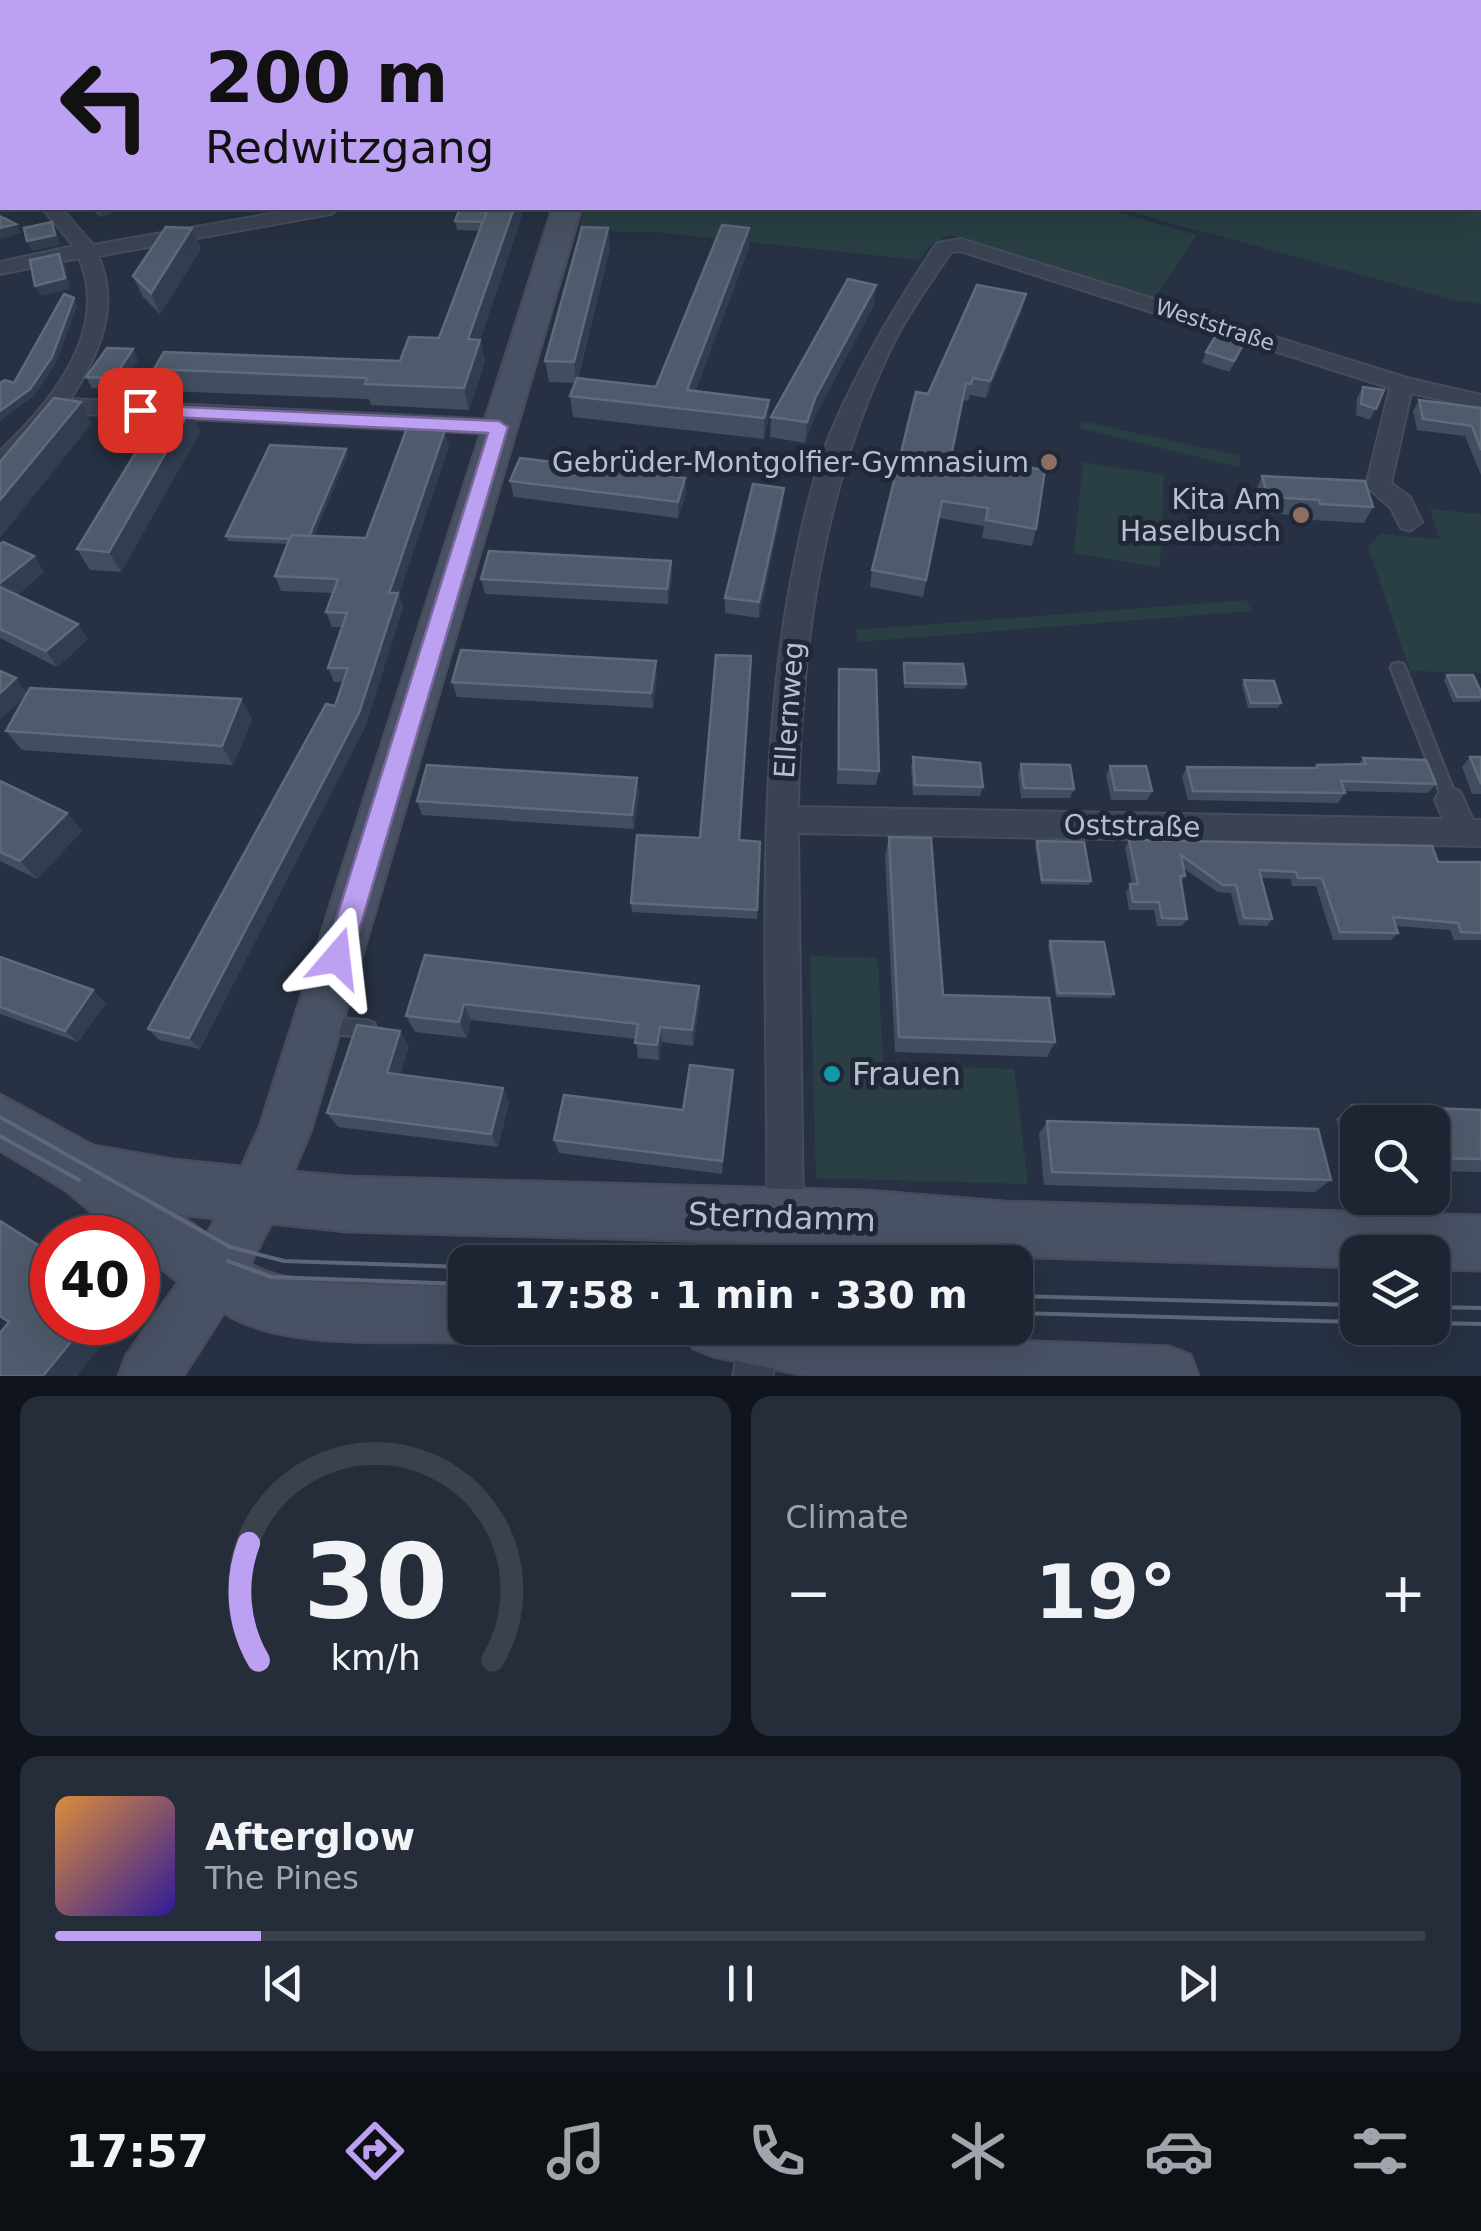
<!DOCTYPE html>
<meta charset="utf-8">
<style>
:root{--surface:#1d2532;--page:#252d3a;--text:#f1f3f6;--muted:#a0a5ac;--line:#3b424d;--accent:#bca0f2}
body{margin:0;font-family:"DejaVu Sans",sans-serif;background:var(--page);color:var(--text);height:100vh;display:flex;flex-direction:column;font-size:38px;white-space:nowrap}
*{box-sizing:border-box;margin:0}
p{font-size:32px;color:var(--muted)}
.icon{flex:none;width:55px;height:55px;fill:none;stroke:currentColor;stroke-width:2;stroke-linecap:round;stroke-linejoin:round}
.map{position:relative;height:1376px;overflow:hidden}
.side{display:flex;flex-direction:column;gap:20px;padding:20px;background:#10141c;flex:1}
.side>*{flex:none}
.guide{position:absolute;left:0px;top:0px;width:1482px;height:210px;box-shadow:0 10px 40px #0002,0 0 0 2px var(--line);background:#bca0f2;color:#111;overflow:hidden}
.fabs{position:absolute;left:1340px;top:1105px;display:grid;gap:20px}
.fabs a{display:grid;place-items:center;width:110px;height:110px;border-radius:20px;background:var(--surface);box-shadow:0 10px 40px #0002,0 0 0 2px var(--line);font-size:50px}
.speed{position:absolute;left:30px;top:1215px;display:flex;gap:20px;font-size:50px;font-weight:700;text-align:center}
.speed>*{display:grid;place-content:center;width:130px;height:130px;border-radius:50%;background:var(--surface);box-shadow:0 10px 40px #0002,0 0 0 2px var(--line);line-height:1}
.speed .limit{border:15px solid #d22;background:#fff;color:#111}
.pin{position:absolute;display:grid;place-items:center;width:85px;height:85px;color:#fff;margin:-42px;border-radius:20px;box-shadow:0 5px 15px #0006}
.me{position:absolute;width:110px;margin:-55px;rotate:17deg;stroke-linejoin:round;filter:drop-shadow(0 0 8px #0008)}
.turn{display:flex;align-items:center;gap:35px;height:210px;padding:0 40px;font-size:45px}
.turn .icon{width:130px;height:130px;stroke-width:2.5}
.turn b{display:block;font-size:70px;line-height:85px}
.big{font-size:75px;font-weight:600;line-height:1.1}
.side .widget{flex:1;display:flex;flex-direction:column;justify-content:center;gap:15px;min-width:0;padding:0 35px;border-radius:20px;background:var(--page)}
.side .dial{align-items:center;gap:0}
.dial svg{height:260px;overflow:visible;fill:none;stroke:var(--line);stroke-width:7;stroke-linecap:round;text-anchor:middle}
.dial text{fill:var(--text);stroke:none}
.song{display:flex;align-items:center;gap:30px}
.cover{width:120px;height:120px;border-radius:15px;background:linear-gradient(135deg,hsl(30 70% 55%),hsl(250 70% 35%))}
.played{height:10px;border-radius:5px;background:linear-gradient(90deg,var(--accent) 15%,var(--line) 15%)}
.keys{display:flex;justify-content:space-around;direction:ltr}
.heat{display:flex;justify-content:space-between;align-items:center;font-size:55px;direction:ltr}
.side .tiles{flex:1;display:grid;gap:20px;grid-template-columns:1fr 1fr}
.widget:last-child{grid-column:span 2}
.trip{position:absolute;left:448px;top:1245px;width:585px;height:100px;border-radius:20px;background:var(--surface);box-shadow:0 10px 40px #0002,0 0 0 2px var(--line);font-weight:600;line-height:100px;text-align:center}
.dock{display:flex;height:160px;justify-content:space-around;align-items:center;background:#0c0f14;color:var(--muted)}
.dock .icon{width:70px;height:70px}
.dock .active{color:var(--accent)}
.dock b{font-size:45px;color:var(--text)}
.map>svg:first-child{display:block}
.green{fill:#293f43}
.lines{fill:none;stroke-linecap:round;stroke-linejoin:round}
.lane-casing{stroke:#454c5b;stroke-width:5}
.street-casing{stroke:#454c5b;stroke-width:4}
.secondary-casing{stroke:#454c5b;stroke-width:5}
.lane{fill:#3b4352;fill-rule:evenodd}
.street{fill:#3b4352;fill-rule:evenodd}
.secondary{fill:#495265;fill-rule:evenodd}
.tram{stroke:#5d6779;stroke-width:4}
.wall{fill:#424e60}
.shaded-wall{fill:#323d50}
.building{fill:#4f5a6c;stroke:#5f6a7b;stroke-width:2.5}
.route{fill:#bca0f2;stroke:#7a689d;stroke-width:2.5}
.education-dot{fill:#8d6e63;stroke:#202838;stroke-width:4}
.culture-dot{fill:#0f9aa8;stroke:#202838;stroke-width:4}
.labels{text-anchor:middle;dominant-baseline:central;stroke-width:10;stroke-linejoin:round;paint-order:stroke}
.far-street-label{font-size:22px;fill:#b8bfcc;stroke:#202838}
.poi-label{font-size:28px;fill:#b8bfcc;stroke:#202838;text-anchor:end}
.street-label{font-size:28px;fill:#b8bfcc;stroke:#202838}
.near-poi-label{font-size:32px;fill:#b8bfcc;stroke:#202838;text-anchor:start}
.near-street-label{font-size:32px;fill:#b8bfcc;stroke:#202838}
</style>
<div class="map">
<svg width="1481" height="1376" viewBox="0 0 1481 1376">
<rect width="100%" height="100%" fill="#273143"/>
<!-- green -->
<g class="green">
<path d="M0,0H439L440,2L2,3Z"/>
<path d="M721,0H1481V304L1454,300L1116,208H1480V2Z"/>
<path d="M585,208H1103L1197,235L1154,299L949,235L932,244L919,260L654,232L578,231Z"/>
<path d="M1082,421L1241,456L1239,467L1079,428Z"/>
<path d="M1083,462L1164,475L1160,568L1074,553Z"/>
<path d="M1430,509L1481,514V673L1410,671L1368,546L1380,534L1439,539Z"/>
<path d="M1246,600L1252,611L858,642L855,630Z"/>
<path d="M810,956L878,958L883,1064L1014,1069L1028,1184L816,1178Z"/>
</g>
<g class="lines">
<defs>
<g id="lane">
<path d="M1398,663L1403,664L1405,668L1457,800L1455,804L1450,806L1445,804L1443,800L1391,668L1393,664Z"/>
<path d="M324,1017L368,1021L374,1023L376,1029L374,1035L368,1037L324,1033L318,1031L316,1025L318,1019Z"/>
</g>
<g id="street">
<path d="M0,52L2,53V63L0,62Z"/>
<path d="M0,175L2,176V188L0,187Z"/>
<path d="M42,208H61L93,245L304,208H340L331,214L98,256C121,306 98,357 70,399L499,420L510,427L499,434L61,413L8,470L0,472V451C50,404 111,330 79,258L0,274V262L74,246Z"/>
<path d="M961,239L1407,378L1481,395V409L1411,393L1391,483L1410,497L1422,522L1410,531L1401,528L1391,508L1366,486L1390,388L960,251L951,252C932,281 909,311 894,342C822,488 801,646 798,807L1443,819L1435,800L1440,791L1450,788L1460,791L1473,820H1481V846L798,833L803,1215L798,1228L785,1233L772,1228L767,1215C769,1006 753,793 790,586C800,535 811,481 831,432C859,366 895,307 934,247L937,243Z"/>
<path d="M743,1328H773L778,1338L773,1376H733Z"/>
</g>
<g id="secondary">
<path d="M553,208H581L311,1129L293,1172L347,1177L866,1191L1004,1202L1481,1216V1270L1432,1269V1252H1358V1267L1004,1256L866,1245L347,1231L271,1223L250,1264C293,1292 411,1284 465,1286V1328H488L485,1334L465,1342C398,1340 278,1350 224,1312L183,1376H119L127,1355L179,1282L138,1250V1238H123L66,1190L0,1150V1095L93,1146L173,1160L242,1167L260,1127ZM179,1214L216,1218L207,1235Z"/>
<path d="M685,1328H853L901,1337L1169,1347L1190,1355L1198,1376H809L713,1356L693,1348Z"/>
</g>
</defs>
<!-- lane casing -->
<use href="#lane" class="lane-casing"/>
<!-- street casing -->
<use href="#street" class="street-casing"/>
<!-- secondary casing -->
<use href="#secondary" class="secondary-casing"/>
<!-- lane -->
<use href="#lane" class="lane"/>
<!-- street -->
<use href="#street" class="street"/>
<!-- secondary -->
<use href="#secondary" class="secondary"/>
<!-- tram -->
<g class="tram">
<path d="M0,1117L230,1247L284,1261L465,1267"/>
<path d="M0,1136L79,1180"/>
<path d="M228,1261L271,1277L465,1284"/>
<path d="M1015,1296L1358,1305"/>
<path d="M1432,1307L1481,1308"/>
<path d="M1015,1313L1358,1322"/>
<path d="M1432,1323L1481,1324"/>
</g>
</g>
<!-- wall -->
<g class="wall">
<path d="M88,208H120L121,209L102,217Z"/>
<path d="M522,216L480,340L485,361L469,410L371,405L369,399L164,391L154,369L400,361L439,338L479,231L457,230L455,221Z"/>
<path d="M192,228L201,249L160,314L143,297L133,276Z"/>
<path d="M608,228L610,248L578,378L656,387L749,228V248L695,391L769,400L768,421L764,439L573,417L570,396L575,383L549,382L545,361Z"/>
<path d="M876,285L874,305L814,418L805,443L770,437L771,417Z"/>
<path d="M1026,294L1022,311L986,398L970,395L968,401L963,400L950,466L1036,529L1032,546L982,538L984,526L939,518L923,597L870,587L872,570L928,394Z"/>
<path d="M1206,352L1240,353L1229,372L1202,363Z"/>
<path d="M138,360L122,384L116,389L92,388L86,377Z"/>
<path d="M1363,387L1384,390L1370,420L1356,415L1357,398Z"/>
<path d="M1419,400L1481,408V475L1465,436L1417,430L1413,411Z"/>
<path d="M190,410L200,432L121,572L90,570L77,549Z"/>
<path d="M449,446L399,594L403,608L365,727L200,1049L159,1040L148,1029L335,706L343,682H334L328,668L342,627H332L326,612L333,593L281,591L275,576L288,544L228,541L226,536L348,454L314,536L366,538Z"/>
<path d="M1262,476L1373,507L1364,523L1312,520L1310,516L1260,513L1255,492Z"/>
<path d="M685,478L686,494L678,518L514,497L510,481Z"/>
<path d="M783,504L759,618L725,613V598Z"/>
<path d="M0,544L34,556L44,572L17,595L88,639L57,667L0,638Z"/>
<path d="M671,561L672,577L668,604L485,594L481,579Z"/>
<path d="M904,663L966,684L965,689L904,688Z"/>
<path d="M839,669L879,771L876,785L837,784L838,684Z"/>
<path d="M1447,675L1481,692V700L1479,702H1453L1444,680Z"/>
<path d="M657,676L653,708L457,697L452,682Z"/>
<path d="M1244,680L1281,703L1278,708H1248L1242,685Z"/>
<path d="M27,693L241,699L252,719L233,765L22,750L6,731L26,695L0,719Z"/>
<path d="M913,757L983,787L980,796L913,795L911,767Z"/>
<path d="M1470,757H1481V794H1472L1462,767Z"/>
<path d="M1363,758L1436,784L1428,793L1344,791L1345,793L1338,803L1188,800L1182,777L1187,767L1315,768L1317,765L1359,764Z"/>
<path d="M1021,764L1074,789L1070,798H1021L1018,773Z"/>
<path d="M1110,766L1152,791L1147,800H1111L1106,775Z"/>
<path d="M637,778L639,793L634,829L422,815L417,801Z"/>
<path d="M0,781L67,813L82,831L37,879L0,861Z"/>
<path d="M889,837L943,995L1055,1042L1047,1057L895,1052L885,856Z"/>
<path d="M1129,840L1438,862H1481V940H1454L1450,930L1396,926L1398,933L1391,940H1333L1316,886H1292L1291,879L1261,878L1272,919L1267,926L1239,925L1231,893L1218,892L1183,868L1185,876L1181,882L1187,919L1182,926H1157L1154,910H1129L1126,892L1130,884H1132L1125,848Z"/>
<path d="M740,841L760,842L757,919L632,912L631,903Z"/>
<path d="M1037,841L1091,881L1089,885L1041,884L1035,845Z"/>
<path d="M1050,941L1114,994L1111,998L1056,997L1048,946Z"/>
<path d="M425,955L699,986L700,1002L693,1046L662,1042L659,1060L638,1058L636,1039L471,1020L467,1038L415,1032L406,1016Z"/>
<path d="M0,957L106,1003L78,1042L0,1014Z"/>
<path d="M409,1046L400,1075L503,1088L509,1102L498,1147L338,1127L327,1113Z"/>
<path d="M733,1085L722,1174L559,1153L554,1140L683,1110Z"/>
<path d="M1352,1105L1481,1110V1172L1432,1171V1122H1358V1169H1351L1336,1119Z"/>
<path d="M1047,1121L1331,1180L1315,1192L1044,1185L1039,1134Z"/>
</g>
<!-- shaded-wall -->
<g class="shaded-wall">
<path d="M106,208H120L121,209L102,217L99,211Z"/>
<path d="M514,208H520L522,216L473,361L468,339Z"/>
<path d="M52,222L57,232L60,245L32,251L27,241Z"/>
<path d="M16,224L21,233L0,239V228Z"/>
<path d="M192,228L201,249L160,314L151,293Z"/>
<path d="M608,228L610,248L576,383L574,362Z"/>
<path d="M749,228V248L688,412L687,390Z"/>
<path d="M59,254L65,265L70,289L41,296L35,286Z"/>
<path d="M876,285L874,305L814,418L805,443L807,422L815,398Z"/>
<path d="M1026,294L1022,311L986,398L990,381Z"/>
<path d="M74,298L77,306L56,364L34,396L0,421V411Z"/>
<path d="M480,340L485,361L469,410L464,388Z"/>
<path d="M133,349L138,360L122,384L116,389L111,378Z"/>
<path d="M769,400L768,421L764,439V418Z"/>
<path d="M81,402L92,423L0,538V500Z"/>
<path d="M190,410L200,432L121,572L109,552Z"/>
<path d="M445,430L449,446L399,594L403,608L365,727L200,1049L189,1038L389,593Z"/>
<path d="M346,449L348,454L310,545L308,540Z"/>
<path d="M685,478L686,494L678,518V502Z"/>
<path d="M784,488L783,504L759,618V602Z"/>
<path d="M34,556L44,572L9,601L0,589V583Z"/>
<path d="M671,561L672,577L668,604L667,589Z"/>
<path d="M78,624L88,639L57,667L46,651Z"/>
<path d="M656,661L657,676L653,708L651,693Z"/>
<path d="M16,678L28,694L0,719V693Z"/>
<path d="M241,699L252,719L233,765L222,746Z"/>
<path d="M637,778L639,793L634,829L632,815Z"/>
<path d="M67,813L82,831L37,879L20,861Z"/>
<path d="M699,986L700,1002L693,1046L692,1030Z"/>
<path d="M93,990L106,1003L78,1042L65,1031Z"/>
<path d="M464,1004L471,1020L467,1038L459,1022Z"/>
<path d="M660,1027L662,1042L659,1060L657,1045Z"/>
<path d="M400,1031L409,1046L396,1088L387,1073Z"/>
<path d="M733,1070V1085L722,1174V1161Z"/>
<path d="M503,1088L509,1102L498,1147L491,1134Z"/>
<path d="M0,1219L52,1251V1254L0,1221Z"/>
<path d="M87,1322H120L77,1376H43Z"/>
</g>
<!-- building -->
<g class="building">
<path d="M2,71V93L0,95V73Z"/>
<path d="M460,208H488L483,222L455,221Z"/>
<path d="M488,208H514L468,339L480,340L464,388L365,384L367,378L154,369L164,352L400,361L409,337L439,338Z"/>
<path d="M0,216L16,224L0,228Z"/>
<path d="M52,222L55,235L27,241L24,228Z"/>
<path d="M722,225L749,228L687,390L769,400L764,418L570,396L577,378L656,387Z"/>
<path d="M166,227L192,228L151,293L133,276Z"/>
<path d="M582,227L608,228L574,362L545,361Z"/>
<path d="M59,254L65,278L35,286L30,260Z"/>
<path d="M848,279L876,285L815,398L807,422L771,417Z"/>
<path d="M977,285L1026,294L990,381L973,378L971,384L966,383L949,466L993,473L995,462L1045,470L1036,529L986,520L988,508L942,501L926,580L872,570L916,392L928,394Z"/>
<path d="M64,294L74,298L52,357L30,389L0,411V383L5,380L14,383Z"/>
<path d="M1217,334L1244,343L1234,361L1206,352Z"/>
<path d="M107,348L133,349L117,373L111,378L86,377Z"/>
<path d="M1363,387L1384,390L1376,409L1361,404Z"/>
<path d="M54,398L81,402L0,500V462Z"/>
<path d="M1419,400L1481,408V450L1472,426L1423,419Z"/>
<path d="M162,409L190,410L109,552L77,549Z"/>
<path d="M407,428L445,430L389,593H398L359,713L189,1038L148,1029L326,704L335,706L348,668H328L347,613L326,612L338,579L275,576L291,535L366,538Z"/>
<path d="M270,445L346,449L309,536L291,535L290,539L226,536Z"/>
<path d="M520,458L685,478L678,502L510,481Z"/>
<path d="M1262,476L1365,481L1373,507L1320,504L1319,500L1268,497Z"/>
<path d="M753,484L784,488L759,602L725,598Z"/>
<path d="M3,542L34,556L0,583V544Z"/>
<path d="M489,551L671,561L667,589L481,579Z"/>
<path d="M0,587L78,624L46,651L0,629Z"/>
<path d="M461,650L656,661L651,693L452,682Z"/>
<path d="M716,655L751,656L739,840L760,842L757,910L631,903L637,835L700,838Z"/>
<path d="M904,663L963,664L966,684L905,683Z"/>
<path d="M839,669L876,670L879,771L839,769Z"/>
<path d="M0,671L16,678L0,693Z"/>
<path d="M1447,675H1473L1481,692V697H1457Z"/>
<path d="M1244,680L1274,681L1281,703H1251Z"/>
<path d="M30,688L241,699L222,746L6,731Z"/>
<path d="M913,757L980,763L983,787L915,785Z"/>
<path d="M1470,757H1481V784Z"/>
<path d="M1363,758L1426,760L1436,784L1341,781L1345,793L1193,791L1187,767L1317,768V765L1366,764Z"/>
<path d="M1021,764L1070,765L1074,789L1024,788Z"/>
<path d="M427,765L637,778L632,815L417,801Z"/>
<path d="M1110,766H1146L1152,791L1115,790Z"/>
<path d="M0,781L67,813L20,861L0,852Z"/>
<path d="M889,837L931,838L943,995L1049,998L1055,1042L899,1037Z"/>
<path d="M1129,840L1432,846L1438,862H1481V933L1461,932L1458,923L1393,917L1398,933L1340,932L1322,878H1298L1296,872L1259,870L1272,919L1244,918L1236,885H1223L1181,855L1185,876H1180L1187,919L1162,918L1159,902H1133L1130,884H1138Z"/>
<path d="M1037,841L1084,842L1091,881L1042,880Z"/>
<path d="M1050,941L1104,942L1114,994L1058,993Z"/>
<path d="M425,955L699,986L692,1030L660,1027L657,1045L635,1043L638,1024L553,1014L464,1004L459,1022L406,1016Z"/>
<path d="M0,957L93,990L65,1031L0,1007Z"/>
<path d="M357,1025L400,1031L387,1073L503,1088L491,1134L327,1113Z"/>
<path d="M690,1065L733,1070L722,1161L554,1140L564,1095L683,1110Z"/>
<path d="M1352,1105L1481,1110V1159L1432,1158V1122H1358Z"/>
<path d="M1047,1121L1318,1129L1331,1180L1052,1172Z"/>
<path d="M0,1221L52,1254V1322H87L43,1376H0V1333L9,1322L0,1316Z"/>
</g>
<!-- route -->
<path class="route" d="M140,405L499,421L508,427L351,958L347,966L337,970L328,966L324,958L488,433L133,415L130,410Z"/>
<!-- markers -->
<g class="education-dot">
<circle cx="1049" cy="462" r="10"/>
<circle cx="1301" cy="515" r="10"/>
</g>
<circle class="culture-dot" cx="832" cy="1074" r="10"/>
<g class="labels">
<!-- far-street labels -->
<g class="far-street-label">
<text transform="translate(1215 325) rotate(18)">Weststraße</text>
</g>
<!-- poi labels -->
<g class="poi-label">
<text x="1029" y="462">Gebrüder-Montgolfier-Gymnasium</text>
<text x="1281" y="499">Kita Am<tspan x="1281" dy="32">Haselbusch</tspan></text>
</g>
<!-- street labels -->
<g class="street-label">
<text transform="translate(789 710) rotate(-86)">Ellernweg</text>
<text transform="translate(1132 826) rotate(1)">Oststraße</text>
</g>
<!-- near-poi labels -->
<g class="near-poi-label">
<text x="852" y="1074">Frauen</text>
</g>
<!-- near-street labels -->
<g class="near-street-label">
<text transform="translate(782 1217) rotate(2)">Sterndamm</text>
</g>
</g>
</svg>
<div class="fabs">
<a><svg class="icon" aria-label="search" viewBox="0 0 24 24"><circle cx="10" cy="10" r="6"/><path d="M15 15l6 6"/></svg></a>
<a><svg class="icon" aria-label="layers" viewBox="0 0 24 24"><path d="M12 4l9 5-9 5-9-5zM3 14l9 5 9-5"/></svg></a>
</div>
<div class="speed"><div class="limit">40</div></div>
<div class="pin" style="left:140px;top:410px;background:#d93025"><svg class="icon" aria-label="arrive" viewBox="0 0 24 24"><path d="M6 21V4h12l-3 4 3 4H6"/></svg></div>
<svg class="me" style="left:337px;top:958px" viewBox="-20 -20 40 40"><path d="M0-17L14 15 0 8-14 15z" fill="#bca0f2" stroke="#fff" stroke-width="4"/></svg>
<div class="trip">17:58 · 1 min · 330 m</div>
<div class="guide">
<div class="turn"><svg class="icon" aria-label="left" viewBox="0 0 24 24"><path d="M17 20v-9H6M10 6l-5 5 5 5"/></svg><div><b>200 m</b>Redwitzgang</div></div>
</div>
</div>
<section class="side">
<div class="tiles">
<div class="widget dial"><svg viewBox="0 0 100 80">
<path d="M14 69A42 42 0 1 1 86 69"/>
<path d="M14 69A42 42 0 0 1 11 33" stroke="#bca0f2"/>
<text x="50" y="56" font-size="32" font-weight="700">30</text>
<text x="50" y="72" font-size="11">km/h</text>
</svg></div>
<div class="widget"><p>Climate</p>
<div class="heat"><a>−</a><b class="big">19°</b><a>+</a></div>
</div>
<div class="widget">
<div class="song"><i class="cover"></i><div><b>Afterglow</b><p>The Pines</p></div></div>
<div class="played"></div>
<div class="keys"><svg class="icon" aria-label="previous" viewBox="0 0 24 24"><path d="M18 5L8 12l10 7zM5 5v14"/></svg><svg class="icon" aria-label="pause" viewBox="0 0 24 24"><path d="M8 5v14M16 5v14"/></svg><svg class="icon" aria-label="next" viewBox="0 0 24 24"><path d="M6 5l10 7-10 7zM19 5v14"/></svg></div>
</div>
</div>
</section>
<nav class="dock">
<b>17:57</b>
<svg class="icon active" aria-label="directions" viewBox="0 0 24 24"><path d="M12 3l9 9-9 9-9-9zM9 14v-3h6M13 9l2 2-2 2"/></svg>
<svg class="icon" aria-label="music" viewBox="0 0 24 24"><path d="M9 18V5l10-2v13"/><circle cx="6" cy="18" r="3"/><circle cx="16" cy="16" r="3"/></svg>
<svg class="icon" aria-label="phone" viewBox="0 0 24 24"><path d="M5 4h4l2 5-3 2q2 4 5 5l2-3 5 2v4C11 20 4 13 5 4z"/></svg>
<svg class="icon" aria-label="climate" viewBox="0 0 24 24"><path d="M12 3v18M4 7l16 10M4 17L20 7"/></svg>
<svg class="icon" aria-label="car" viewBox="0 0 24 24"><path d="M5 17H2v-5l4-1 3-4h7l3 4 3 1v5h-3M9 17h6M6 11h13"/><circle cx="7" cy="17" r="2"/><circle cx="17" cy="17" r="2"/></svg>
<svg class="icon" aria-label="filters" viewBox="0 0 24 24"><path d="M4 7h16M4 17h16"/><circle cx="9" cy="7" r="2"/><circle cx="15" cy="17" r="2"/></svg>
</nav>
